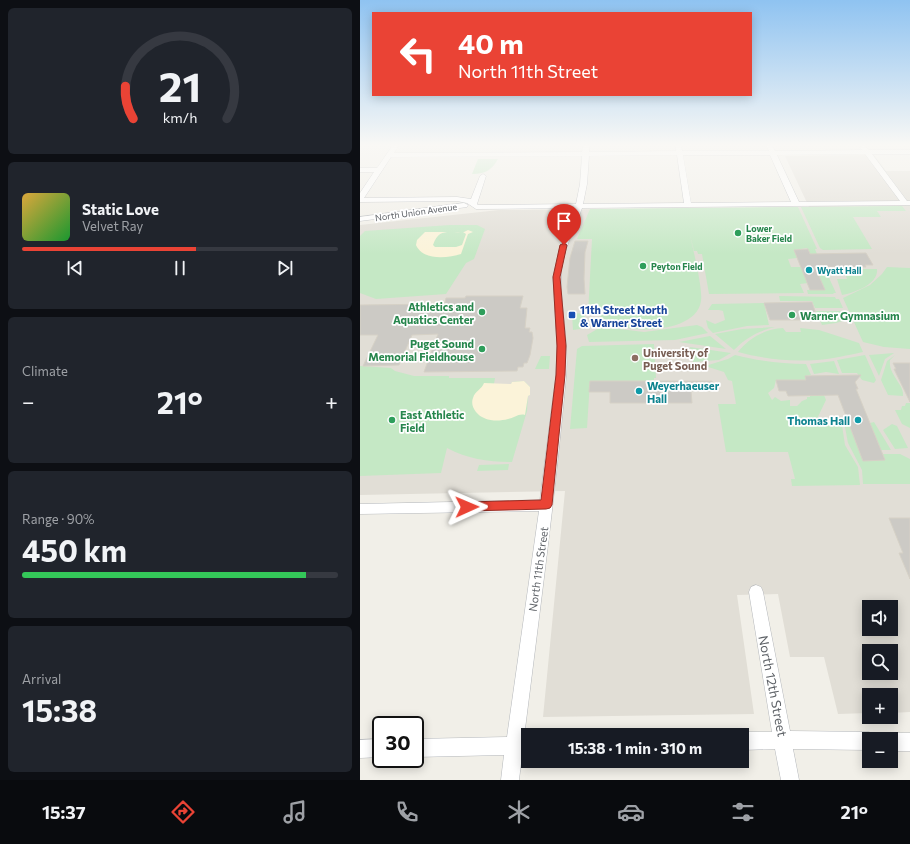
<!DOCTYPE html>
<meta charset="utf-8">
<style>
:root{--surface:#171b24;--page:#20242c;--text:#f1f3f6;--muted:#9ea1a6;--line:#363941;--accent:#ea4335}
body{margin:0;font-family:Commissioner,sans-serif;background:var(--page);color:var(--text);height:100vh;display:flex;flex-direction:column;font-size:15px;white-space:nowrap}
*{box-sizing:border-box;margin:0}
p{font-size:13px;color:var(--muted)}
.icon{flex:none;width:22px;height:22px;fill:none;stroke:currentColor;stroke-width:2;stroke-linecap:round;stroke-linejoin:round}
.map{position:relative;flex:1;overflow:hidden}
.side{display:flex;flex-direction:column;gap:8px;padding:8px;background:#0d0f14;width:360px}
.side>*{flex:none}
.hud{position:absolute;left:12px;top:12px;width:380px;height:84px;border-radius:0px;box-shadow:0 2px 10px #0003;background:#ea4335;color:#fff;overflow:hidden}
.fabs{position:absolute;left:502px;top:600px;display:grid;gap:8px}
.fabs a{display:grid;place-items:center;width:36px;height:36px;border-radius:0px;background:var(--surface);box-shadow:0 2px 10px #0003;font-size:20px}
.speed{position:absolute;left:12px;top:716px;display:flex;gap:8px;font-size:20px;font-weight:700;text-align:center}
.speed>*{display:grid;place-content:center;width:52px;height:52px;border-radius:50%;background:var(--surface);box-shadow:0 2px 10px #0003;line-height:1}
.speed .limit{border:2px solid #111;border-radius:6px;background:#fff;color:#111}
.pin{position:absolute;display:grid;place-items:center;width:34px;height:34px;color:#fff;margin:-41px -17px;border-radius:50% 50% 50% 0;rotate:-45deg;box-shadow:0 0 4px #0007}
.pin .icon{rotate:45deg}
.me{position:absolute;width:44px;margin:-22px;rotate:89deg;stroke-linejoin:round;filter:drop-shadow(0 0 3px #0008)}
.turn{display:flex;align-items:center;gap:14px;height:84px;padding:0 20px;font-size:18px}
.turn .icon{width:52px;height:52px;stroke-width:2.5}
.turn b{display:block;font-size:28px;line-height:34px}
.big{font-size:30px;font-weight:700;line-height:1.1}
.side .tile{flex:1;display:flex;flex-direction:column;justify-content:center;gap:6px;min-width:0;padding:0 14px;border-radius:6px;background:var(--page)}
.side .dial{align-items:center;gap:0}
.dial svg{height:104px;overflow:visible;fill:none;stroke:var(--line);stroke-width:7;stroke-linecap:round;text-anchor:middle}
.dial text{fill:var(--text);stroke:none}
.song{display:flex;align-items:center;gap:12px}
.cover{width:48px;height:48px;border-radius:6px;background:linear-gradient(135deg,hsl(40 70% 55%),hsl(130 70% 35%))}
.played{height:4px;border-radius:2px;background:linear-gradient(90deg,var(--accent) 55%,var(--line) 55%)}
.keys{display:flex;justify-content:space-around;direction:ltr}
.heat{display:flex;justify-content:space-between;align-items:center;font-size:22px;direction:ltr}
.charge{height:6px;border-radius:3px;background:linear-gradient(90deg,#34c759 90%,var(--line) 0)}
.trip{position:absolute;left:161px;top:728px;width:228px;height:40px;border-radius:0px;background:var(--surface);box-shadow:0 2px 10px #0003;font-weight:700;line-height:40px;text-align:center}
.menu{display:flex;height:64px;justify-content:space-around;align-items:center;background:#090b0e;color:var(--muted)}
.menu .icon{width:28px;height:28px}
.menu .selected{color:var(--accent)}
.menu b{font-size:18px;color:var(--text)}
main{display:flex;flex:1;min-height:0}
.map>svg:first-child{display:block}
.education{fill:#e1ded6;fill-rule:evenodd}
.green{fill:#c5e8c5}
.sand{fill:#fbf3d9;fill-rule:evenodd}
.building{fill:#cccac5;stroke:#d6d1c6}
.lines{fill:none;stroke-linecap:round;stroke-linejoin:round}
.minor-casing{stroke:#b5b8bc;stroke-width:1}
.minor{fill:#fff;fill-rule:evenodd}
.route{fill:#ea4335;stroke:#982c22}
.leisure-dot{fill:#2e9e5b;stroke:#fff;stroke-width:1.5}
.culture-dot{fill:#0f9aa8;stroke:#fff;stroke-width:1.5}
.transit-dot{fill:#1a4fb4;stroke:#fff;stroke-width:1.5}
.education-dot{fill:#8d6e63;stroke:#fff;stroke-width:1.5}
.labels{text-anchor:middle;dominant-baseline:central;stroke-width:3.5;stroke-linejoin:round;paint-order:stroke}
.far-street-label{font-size:9px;fill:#5f6368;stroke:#fff}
.far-leisure-label{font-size:9px;font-weight:bold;fill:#27864d;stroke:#fff;text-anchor:start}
.far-culture-label{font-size:9px;font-weight:bold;fill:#0d838f;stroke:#fff;text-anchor:start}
.leisure-label{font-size:11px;font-weight:bold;fill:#27864d;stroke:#fff;text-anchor:end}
.transit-label{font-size:11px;font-weight:bold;fill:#164399;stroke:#fff;text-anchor:start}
.education-label{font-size:11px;font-weight:bold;fill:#785e54;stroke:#fff;text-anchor:start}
.culture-label{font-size:11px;font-weight:bold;fill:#0d838f;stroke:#fff;text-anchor:start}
.street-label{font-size:11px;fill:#5f6368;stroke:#fff}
.near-street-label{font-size:13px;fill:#5f6368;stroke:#fff}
</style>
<main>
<section class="side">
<div class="tile dial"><svg viewBox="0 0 100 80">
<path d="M14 69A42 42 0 1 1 86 69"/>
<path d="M14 69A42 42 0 0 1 8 44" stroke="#ea4335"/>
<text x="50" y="56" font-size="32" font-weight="700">21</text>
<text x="50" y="72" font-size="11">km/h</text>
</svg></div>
<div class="tile">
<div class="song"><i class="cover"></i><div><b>Static Love</b><p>Velvet Ray</p></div></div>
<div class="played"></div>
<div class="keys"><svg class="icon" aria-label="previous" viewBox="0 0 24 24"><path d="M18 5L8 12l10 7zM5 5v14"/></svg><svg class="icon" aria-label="pause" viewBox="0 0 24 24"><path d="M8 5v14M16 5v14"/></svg><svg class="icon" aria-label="next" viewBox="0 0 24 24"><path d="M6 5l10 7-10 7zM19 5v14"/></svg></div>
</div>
<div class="tile"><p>Climate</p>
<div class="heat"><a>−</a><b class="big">21°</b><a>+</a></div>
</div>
<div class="tile"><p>Range · 90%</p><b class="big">450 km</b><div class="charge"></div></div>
<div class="tile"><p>Arrival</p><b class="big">15:38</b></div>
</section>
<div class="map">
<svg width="550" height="780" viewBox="0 0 550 780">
<rect width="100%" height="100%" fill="#f1efe8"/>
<!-- education -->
<path class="education" d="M514,155L526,171H550V712L531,713V695H509V713L478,714L464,657H430L418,594L377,595L394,714L183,717L205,491L0,495V225L139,210L449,207L425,156ZM509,607H531V629H509ZM509,651H531V673H509Z"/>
<!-- green -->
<g class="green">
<path d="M118,159H138C132,170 125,174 112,174Z"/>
<path d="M542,206L546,211H517L521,217H493L512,249L463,250L460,248L441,207Z"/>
<path d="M438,207L457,249H455L457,254H450L447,248L434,250L437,258L428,259L431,267H441L448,283L440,284L444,293L349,294L342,254H338L337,251H334L330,235C333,249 343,289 341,301C337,329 288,332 267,328C259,326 251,324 244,319C242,318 239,315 237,314C235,313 230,314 228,314L232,239H217L230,209Z"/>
<path d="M90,225H117L125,229L114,259L106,263L86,294L16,299L0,293V236L5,231Z"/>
<path d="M455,267H464L476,293H473L474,294H448L447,290H465Z"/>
<path d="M527,267L550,268V349L524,347L503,342L483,298L510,285L522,274Z"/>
<path d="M498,269H517C519,284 494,293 482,295L477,279H487L485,273H499Z"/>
<path d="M419,296L475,297L476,299H479L483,308H455L452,301H420Z"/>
<path d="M404,303L409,325L387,326L353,333L348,328L346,320L355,324L365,320L363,311L359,310H348L352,304Z"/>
<path d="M456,311H485L489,319L476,323L462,325Z"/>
<path d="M224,313L225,317L220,329L213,330L212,314Z"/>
<path d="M246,324L260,329L284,332L337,325L342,327L348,333L315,340L229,342L227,335Z"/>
<path d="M415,327C398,331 386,338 374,350L355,334L382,329Z"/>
<path d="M423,328L426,332H441L440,328L459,330L499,343L503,352C488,355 473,359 457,360C430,362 404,359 378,352C389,338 405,329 423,328Z"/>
<path d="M350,336L366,349L319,342Z"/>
<path d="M294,344L296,378H294V381H230L227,428L210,429L217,349L222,346Z"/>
<path d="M330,347L371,353L359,360L333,362Z"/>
<path d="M534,353L525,359L519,376L509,355Z"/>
<path d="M375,355C399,361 422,364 446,364L451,375L445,376L446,380H416L414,388L408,393L412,400L415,397L421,401L430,400V406H437L442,401L447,399V397H450V395H464L466,400L455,423L459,425L461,422H471L482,425L485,445L498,467L500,485L432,486L431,479H435L428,452H366L358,404H376L372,381L368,380L364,372L345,366L368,359Z"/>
<path d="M505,355L516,380L514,383L502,380L497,373H482L477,360Z"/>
<path d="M535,355L530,360C528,375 545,385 543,396L528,395L521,380L527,361Z"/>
<path d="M181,356H190L189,369H175Z"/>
<path d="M474,361L479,374L466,372L454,374L450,364Z"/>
<path d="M0,366L31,368L35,371L54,376H89V378H135L134,384H151L152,382L164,381L170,387V395L168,396L167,411L152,462C128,462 108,459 87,448L81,473L0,476Z"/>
<path d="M546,403H550V428L542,424L535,410H541L542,406H545Z"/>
<path d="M484,422H488L503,461L525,460L523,454H540L550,459V484H503L502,470L488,443Z"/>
<path d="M514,422L531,450H521L510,423Z"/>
<path d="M532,424L537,426L548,448L535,449L523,430Z"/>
<path d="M149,464L148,470L117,471L119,465Z"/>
</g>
<!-- sand -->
<g class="sand">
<path d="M108,230L113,232L108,234L101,254C88,258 63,261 56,245L57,240L65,232H104ZM103,232L106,234L102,245L96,247H75L73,245C79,228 87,233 103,232Z"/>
<path d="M164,381L170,387V395L168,396L165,415C159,413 154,418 148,419C137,422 123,421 116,412C113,408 111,403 113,398C115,391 122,389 124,383L151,384L152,382Z"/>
</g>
<!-- building -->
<g class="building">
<path d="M215,241H228L225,252L224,279L225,294H208L207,287L210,258Z"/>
<path d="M448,249L450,254L506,253L513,265H505L506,267H455L465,290H450L434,250Z"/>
<path d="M106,296H163L160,308H167L165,328H170L169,332H172L173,338L170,355L167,363H164L163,367H158L157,371L64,372L78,334L52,335L39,365L3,366L18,335H0V305L81,304L85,303L86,298H105Z"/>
<path d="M452,302L458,320H410L404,303Z"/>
<path d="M533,363H550V402L534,369H536Z"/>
<path d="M501,375L495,382L498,389H496L525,460L503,461L478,395L428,396L426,391H419L416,380H446L445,376Z"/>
<path d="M230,381H352L354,390L331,391L332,403H250V392H229Z"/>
<path d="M529,518H550V579L539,553H543Z"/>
</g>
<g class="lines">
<defs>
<g id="minor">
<path d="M33,145H39L34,153L222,152L223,145H229V152L316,151L315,145H321L322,151H409L406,145H412L415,151L502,150L500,147L503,145L509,150H550V154H512L547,201H550V205L222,208C214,230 201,254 201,278C201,311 209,343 206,377C195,497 179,617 164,737H168V755H162L159,780H141L144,755L55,757V739L147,737L179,511L0,514V504L180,500L196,375L197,346L193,277L199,250L214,208L116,209L107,203L97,201L0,202V193L14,172H0V168H17ZM505,154L540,201L439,202L417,155ZM317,155L324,203L223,204L227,184L229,156ZM323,155H410L431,202L331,203ZM222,156L220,184L216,204L118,205L117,204L126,176L123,174L120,176L111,199L97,197L4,198L31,157Z"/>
<path d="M104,203L108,205L107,207L0,221V217Z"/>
<path d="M396,585L401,587L403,592L430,731L509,732L515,735L517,739H509V750L433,749L439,780H421L415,749L382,750V735H376L382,732H412L389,592L391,587Z"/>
<path d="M531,733H550V751H531V739H523L525,736Z"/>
<path d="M21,739V757L0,758V740Z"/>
</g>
</defs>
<!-- minor casing -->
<use href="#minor" class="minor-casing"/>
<!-- minor -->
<use href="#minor" class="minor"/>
</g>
<!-- sky -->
<linearGradient id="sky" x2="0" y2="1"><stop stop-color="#8fc3f1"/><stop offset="0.57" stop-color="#f9f8f5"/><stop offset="1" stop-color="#f9f8f5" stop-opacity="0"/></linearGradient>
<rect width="550" height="254" fill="url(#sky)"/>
<!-- route -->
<path class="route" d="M204,243L207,245L200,277L206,346L205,375L192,505L190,508L186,509L107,511L103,510L102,507L103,503L107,502L181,500L196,375L197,346L193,277L200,245Z"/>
<!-- markers -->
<g class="leisure-dot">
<circle cx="378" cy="233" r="4"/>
<circle cx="283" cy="266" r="4"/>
<circle cx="122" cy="312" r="4"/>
<circle cx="432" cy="315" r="4"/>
<circle cx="122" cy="349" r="4"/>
<circle cx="32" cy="420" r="4"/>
</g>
<g class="culture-dot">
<circle cx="449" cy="270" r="4"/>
<circle cx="279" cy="391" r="4"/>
<circle cx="498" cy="420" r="4"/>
</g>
<rect class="transit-dot" x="208" y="311" width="8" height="8" rx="2"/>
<circle class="education-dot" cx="275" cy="358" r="4"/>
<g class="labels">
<!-- far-street labels -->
<g class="far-street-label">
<text transform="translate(56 212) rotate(-8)">North Union Avenue</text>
</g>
<!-- far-leisure labels -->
<g class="far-leisure-label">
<text x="386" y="228">Lower<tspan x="386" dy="10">Baker Field</tspan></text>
<text x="291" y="266">Peyton Field</text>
</g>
<!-- far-culture labels -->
<g class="far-culture-label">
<text x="457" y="270">Wyatt Hall</text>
</g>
<!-- leisure labels -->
<g class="leisure-label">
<text x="114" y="306">Athletics and<tspan x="114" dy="13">Aquatics Center</tspan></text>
<text x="440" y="315" text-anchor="start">Warner Gymnasium</text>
<text x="114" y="343">Puget Sound<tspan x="114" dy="13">Memorial Fieldhouse</tspan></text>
<text x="40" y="414" text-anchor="start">East Athletic<tspan x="40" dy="13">Field</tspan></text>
</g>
<!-- transit labels -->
<g class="transit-label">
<text x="220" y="309">11th Street North<tspan x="220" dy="13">&amp; Warner Street</tspan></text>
</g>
<!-- education labels -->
<g class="education-label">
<text x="283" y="352">University of<tspan x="283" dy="13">Puget Sound</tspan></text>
</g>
<!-- culture labels -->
<g class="culture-label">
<text x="287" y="385">Weyerhaeuser<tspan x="287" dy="13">Hall</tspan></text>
<text x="490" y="420" text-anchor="end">Thomas Hall</text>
</g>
<!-- street labels -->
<g class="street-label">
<text transform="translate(178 569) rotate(-82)">North 11th Street</text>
</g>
<!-- near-street labels -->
<g class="near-street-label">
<text transform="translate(413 686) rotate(79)">North 12th Street</text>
</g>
</g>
</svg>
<div class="fabs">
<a><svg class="icon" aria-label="sound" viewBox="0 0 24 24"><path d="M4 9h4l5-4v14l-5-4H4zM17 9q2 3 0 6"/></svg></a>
<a><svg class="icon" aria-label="search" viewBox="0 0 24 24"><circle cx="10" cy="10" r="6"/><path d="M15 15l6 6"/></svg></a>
<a>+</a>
<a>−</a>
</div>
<div class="speed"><div class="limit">30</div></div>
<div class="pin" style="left:204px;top:245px;background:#d93025"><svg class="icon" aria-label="arrive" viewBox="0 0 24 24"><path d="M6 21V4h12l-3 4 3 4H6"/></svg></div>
<svg class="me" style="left:107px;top:507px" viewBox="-20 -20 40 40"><path d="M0-17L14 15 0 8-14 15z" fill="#ea4335" stroke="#fff" stroke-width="4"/></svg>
<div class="trip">15:38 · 1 min · 310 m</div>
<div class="hud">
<div class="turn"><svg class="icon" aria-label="left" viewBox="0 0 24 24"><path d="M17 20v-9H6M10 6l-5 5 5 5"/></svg><div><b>40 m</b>North 11th Street</div></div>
</div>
</div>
</main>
<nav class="menu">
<b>15:37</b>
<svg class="icon selected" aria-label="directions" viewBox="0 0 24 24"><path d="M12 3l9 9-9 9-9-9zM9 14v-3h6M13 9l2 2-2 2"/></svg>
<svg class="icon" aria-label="music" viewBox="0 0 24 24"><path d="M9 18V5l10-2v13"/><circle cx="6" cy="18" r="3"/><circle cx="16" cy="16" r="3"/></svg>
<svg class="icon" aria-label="phone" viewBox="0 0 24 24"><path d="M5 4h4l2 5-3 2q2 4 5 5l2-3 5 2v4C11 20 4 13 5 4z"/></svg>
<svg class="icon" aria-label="climate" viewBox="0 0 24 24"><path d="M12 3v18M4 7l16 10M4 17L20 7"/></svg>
<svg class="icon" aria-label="car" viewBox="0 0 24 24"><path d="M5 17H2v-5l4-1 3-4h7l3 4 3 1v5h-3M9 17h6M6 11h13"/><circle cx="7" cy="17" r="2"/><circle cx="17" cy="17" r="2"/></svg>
<svg class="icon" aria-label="filters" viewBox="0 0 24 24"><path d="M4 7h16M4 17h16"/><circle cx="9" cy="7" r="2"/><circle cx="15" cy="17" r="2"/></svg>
<b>21°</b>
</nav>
